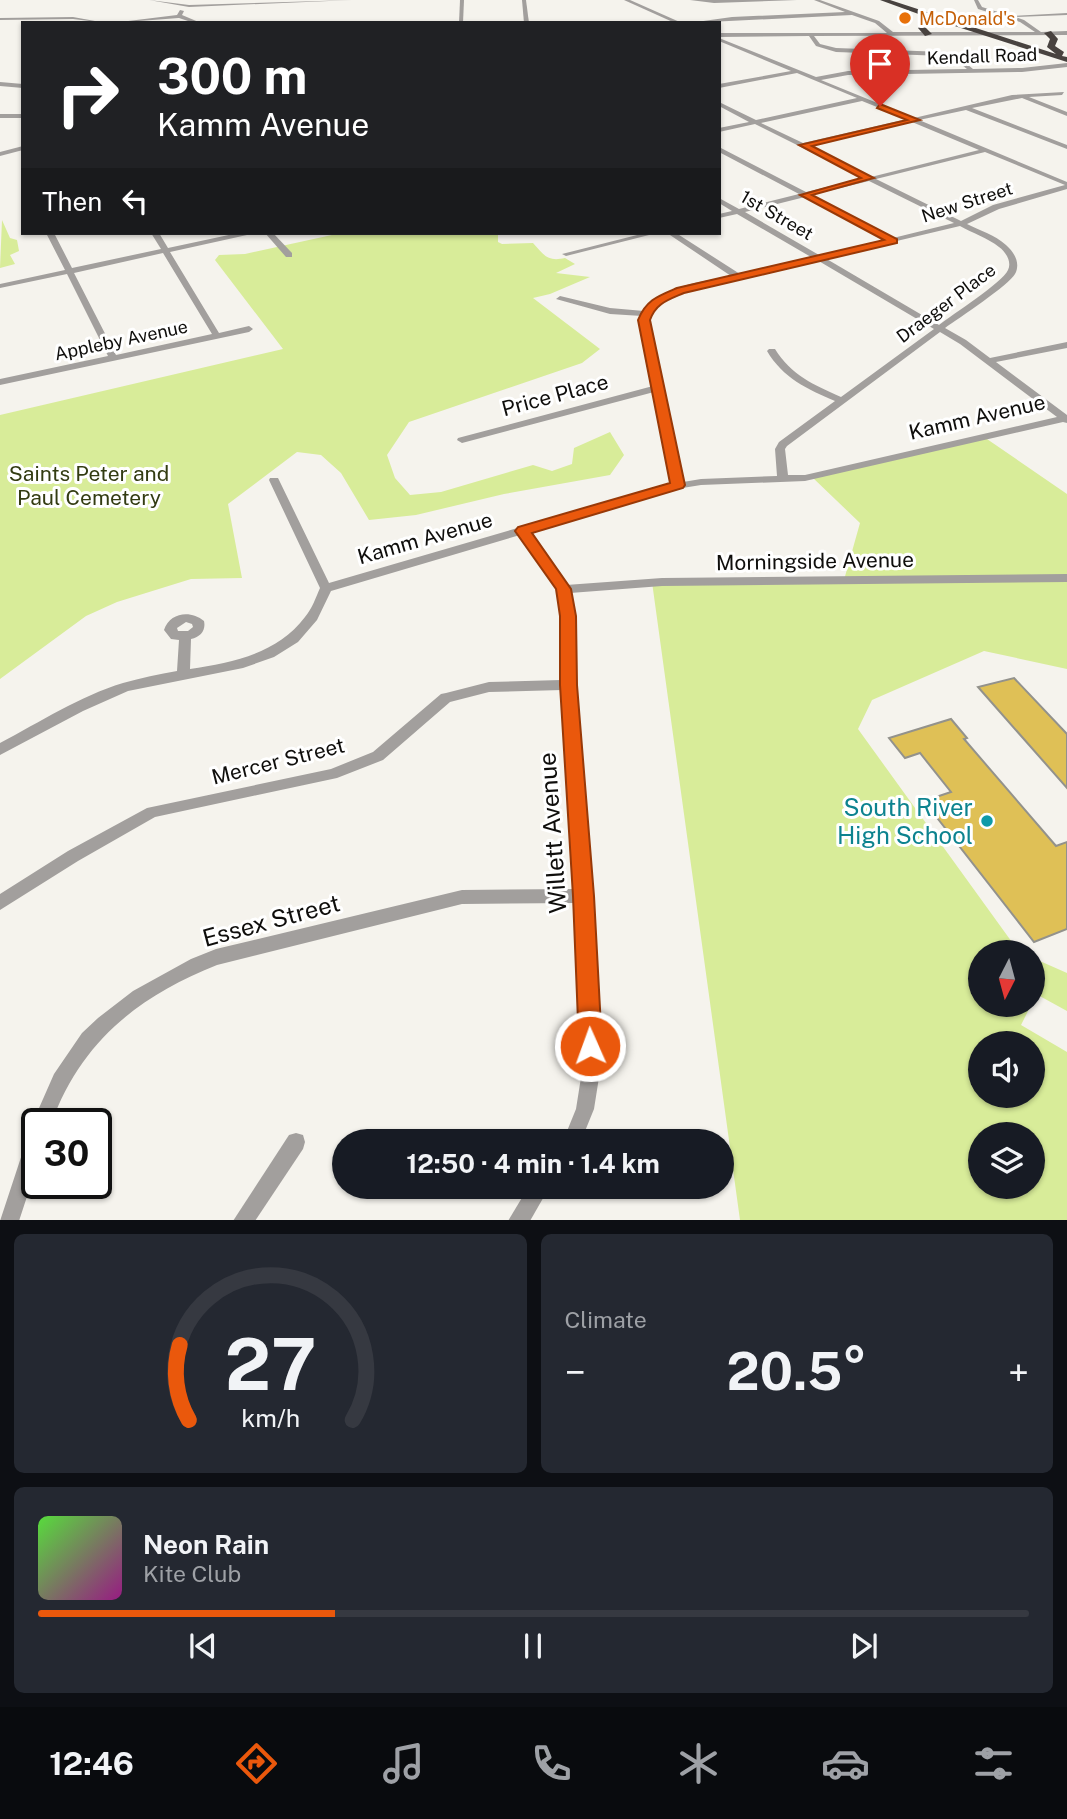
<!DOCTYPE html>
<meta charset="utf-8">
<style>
:root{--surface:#171b24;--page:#242831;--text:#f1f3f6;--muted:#9ea1a6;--line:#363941;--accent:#ea580c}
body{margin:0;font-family:"Public Sans",sans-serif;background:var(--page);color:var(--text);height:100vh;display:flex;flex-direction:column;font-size:26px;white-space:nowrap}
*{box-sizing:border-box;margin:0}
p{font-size:23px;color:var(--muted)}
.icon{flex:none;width:38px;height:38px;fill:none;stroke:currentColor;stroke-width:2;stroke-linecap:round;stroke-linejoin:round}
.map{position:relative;height:1220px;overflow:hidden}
.drawer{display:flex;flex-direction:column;gap:14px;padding:14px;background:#0d0f14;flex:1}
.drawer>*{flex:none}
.banner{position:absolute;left:21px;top:21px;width:700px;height:214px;border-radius:0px;box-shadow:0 2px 5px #0004;background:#202124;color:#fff;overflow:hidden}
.needle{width:46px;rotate:186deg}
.controls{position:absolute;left:968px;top:940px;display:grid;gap:14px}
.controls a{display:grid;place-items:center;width:77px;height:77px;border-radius:50%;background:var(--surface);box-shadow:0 2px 5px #0004;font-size:35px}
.speed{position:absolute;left:21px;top:1108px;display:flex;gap:14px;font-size:35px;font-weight:700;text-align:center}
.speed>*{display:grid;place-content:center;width:91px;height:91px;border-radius:50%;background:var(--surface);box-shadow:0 2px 5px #0004;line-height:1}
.speed .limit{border:4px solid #111;border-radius:10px;background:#fff;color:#111}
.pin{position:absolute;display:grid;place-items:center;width:60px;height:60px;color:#fff;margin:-72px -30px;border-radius:50% 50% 50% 0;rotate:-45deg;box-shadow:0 0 7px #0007}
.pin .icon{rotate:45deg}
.me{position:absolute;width:77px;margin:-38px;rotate:358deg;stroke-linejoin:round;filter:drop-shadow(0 0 5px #0008)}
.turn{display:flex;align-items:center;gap:24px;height:147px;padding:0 21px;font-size:32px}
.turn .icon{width:91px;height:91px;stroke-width:2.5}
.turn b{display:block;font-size:49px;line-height:60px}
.then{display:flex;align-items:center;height:66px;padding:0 21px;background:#0003;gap:14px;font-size:26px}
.big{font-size:52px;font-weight:700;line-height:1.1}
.drawer .widget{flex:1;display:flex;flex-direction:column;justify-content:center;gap:10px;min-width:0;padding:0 24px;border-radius:10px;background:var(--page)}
.drawer .dial{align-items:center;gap:0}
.dial svg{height:182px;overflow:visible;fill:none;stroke:var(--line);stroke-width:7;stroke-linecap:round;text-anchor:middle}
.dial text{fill:var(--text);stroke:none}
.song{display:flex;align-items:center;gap:21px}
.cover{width:84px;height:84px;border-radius:10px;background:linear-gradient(135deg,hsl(110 70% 55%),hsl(310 70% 35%))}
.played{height:7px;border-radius:4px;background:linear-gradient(90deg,var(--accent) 30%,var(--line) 30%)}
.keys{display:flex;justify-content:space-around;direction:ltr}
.heat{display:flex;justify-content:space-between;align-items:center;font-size:38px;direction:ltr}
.drawer .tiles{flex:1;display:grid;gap:14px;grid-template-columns:1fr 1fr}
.widget:last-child{grid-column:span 2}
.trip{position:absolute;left:332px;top:1129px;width:402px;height:70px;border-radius:35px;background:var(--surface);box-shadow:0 2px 5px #0004;font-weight:700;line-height:70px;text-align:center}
.dock{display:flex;height:112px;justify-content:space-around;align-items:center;background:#090b0e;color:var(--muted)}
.dock .icon{width:49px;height:49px}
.dock .active{color:var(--accent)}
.dock b{font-size:32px;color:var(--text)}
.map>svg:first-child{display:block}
.green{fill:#d8ec99;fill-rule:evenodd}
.building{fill:#dfc056;stroke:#93928c;stroke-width:2}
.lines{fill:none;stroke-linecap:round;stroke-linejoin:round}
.minor{fill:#a29f9d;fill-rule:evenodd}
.highway{fill:#48423f;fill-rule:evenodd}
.route{fill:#ea580c;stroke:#983908;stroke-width:2}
.food-dot{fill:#e8710a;stroke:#fff;stroke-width:2.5}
.culture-dot{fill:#0f9aa8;stroke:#fff;stroke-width:2.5}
.labels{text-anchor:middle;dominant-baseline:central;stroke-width:6;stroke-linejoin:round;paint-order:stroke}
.far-food-label{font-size:18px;fill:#c56008;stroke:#fff;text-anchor:start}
.far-street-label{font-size:18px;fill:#0f0e0c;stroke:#fff}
.street-label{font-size:21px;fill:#0f0e0c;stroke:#fff}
.park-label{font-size:21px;fill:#333c12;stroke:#fff}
.near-culture-label{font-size:24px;fill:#0d838f;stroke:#fff;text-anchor:end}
.near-street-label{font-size:24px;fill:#0f0e0c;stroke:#fff}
</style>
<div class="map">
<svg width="1067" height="1221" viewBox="0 0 1067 1221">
<rect width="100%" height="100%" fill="#f5f3ed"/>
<!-- green -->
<g class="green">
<path d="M2,220L10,238L17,240L19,251L10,255L15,264L0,268Z"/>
<path d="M341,233H498V242L502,244L533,243C544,255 547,262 565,258L575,264L556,273L590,277L550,294L533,298L600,349L582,363L409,422L387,455L395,478L410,495L441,492L533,465L552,471L572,464L574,448L610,432L624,455L610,475L504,494L416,515L369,520L341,473L321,455L297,452L228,504L242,578L191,579L117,602L86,616L0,679V415L283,349L215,260L219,255L245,254Z"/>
<path d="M984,437L1067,494V669L984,651L872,700L858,729L1019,952H980V1004L1031,1005L1021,1025L1067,1052V1220H740L652,582L844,580L860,523L812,477ZM980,1043H1032V1096H980ZM980,1134H1032V1186H980Z"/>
<path d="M1033,958L1067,973V1011L1036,994L1033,1000Z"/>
</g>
<!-- building -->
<g class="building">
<path d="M1014,678L1067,734V788L978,687Z"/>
<path d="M951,719L967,738L964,739L1056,846L1067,842V929L1034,942L924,801L951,792L920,753L905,758L889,738Z"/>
</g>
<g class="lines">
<!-- minor -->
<g class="minor">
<path d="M149,0L189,5L352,0L189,7Z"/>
<path d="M460,0H464L463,23H459Z"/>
<path d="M522,0H526L529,23H524Z"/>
<path d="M624,0H630L682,23H675Z"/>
<path d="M690,0H797L714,3Z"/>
<path d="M814,0H820L879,21L893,32H1035L1020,22L978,9L974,0H978L982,7L1011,16L1067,13V15L1015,17L1024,20L1041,32L1067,31V35L814,36L820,44L836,48L944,52L957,56L973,69L1022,68L1067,63V67L1022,72L848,75L821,80L914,118L1012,95L1064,92L1062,95L1029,97L1067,112V116L1022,98L972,108L1067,145V149L966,110L919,120L1067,182V189L999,209L967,224C979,230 995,235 1006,245C1014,252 1021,263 1015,274C1009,285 959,318 945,328L966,340L990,358L1067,342V348L996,362L1067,415V423L1063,422L805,481L701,485L670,490L529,532L566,585L662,578L1067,574V582L662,586L570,593L574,616L575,685L592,896L600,1071L594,1109L581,1141H563L576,1109L582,1071L576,903L462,904L217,965C137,997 81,1042 51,1124H37V1166L19,1221H0L28,1136L30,1129L33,1128L32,1124L54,1074L82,1033L98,1018L133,991L191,959L216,949L462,890L576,889L562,690L489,692L450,702L383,760L337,778L155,817L78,861L0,910V894L68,851L147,808L331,769L373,752L441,694L446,693L489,682L561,680L562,616L557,589L520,535L331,591L317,620L298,642L274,657L243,668L128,691L83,711L0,755V743C40,722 80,696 123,683C141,678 159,674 177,671L179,640L171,639L164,630C170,612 191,610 204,621C206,630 201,637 191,639L190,669C233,662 277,654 305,617C312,609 316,597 320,588L269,480L270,478H278L279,480L329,583L672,483L654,392L462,443L457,440L458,438L653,386L641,325L642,316L610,314L556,299L560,296L610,308L644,311C662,285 702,282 731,276L667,233H676L740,274L811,257L737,214L719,218V214L732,211L719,203V198L739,209L799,194L719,152V147L806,192L863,178L755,124L719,132V128L749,122L719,106V102L756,120L857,98L797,73L719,88V84L791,71L719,41V38L816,77L848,71L967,69L953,58L944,56L836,52L816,46L809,36L719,37V33H887L875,23L852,15L689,23L732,17L845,12ZM862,101L907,119L803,143L761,123ZM912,122L979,150L871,177L808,146ZM985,152L1065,185L993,205L961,221L876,179ZM869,181L954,223L893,238L812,195ZM805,197L885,240L819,255L745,212ZM960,226C972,233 988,238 999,247C1006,252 1012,262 1008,270C1002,283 953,314 939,325L825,258ZM817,260L934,329L841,397C814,385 791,375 775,349H769L767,351C783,378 807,389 835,401L779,442L775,449L777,476L701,479L683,482L649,325C651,305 666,298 684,292ZM940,332L960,344L1057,417L805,475H788L785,449L787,446ZM186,622L192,624L193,627L188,631H178L177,628Z"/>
<path d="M180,10L184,11L182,15L201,23H194L179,18L112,23L177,15Z"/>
<path d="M73,17L106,23L73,19L0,20V18Z"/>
<path d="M312,22H388L390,23H310Z"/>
<path d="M0,82L23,84V88L0,86Z"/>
<rect x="0" y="114" width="23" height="4"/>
<path d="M23,146V150L0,156V152Z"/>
<path d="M46,233H54L72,268L161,249L151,233H159L168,248L238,233H251L247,235L170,252L219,333L249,326L253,329L249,332L0,385V379L108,356L67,274L0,288V284L65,270ZM163,253L212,334L116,355L74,273Z"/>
<path d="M265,233H273L292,253V257H286Z"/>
<path d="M645,233H657L566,256L562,254Z"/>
<path d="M296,1133L303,1135L305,1142L303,1149L255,1221H233L289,1135Z"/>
<path d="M529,1186H550L530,1221H508Z"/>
</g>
<!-- highway -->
<path class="highway" d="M880,0H890L1056,54L1047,47L1050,39L1044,33L1051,31L1058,39L1055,46L1064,52L1062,56L1067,57V62L936,20L926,28L932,34L925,36L918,28L929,20L924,16Z"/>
</g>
<!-- route -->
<path class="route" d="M880,104L920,120L812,146L874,178L812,195L897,239V243L684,293C668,300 656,303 650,320L685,485L683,488L532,533L571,589L576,616L577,685L594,896L602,1046L598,1054L590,1058L582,1054L579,1046L573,896L560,685V616L556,589L515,531L518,527L670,483L638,320C646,300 658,296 677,288L884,240L800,195L861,178L799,145L907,120L877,108Z"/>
<!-- markers -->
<circle class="food-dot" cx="905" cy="18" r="7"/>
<circle class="culture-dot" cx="987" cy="821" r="7"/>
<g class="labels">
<!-- far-food labels -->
<g class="far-food-label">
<text x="919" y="18">McDonald's</text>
</g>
<!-- far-street labels -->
<g class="far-street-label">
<text transform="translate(982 56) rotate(-2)">Kendall Road</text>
<text transform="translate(967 202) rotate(-18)">New Street</text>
<text transform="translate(777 215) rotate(30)">1st Street</text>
<text transform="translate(946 303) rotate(-37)">Draeger Place</text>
<text transform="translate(121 340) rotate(-12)">Appleby Avenue</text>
</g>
<!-- street labels -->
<g class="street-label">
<text transform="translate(555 395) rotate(-15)">Price Place</text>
<text transform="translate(977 417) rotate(-13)">Kamm Avenue</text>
<text transform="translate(425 538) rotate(-16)">Kamm Avenue</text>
<text transform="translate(815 561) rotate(-1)">Morningside Avenue</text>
<text transform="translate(278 761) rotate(-14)">Mercer Street</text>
</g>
<!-- park labels -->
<g class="park-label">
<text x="89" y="473">Saints Peter and<tspan x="89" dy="24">Paul Cemetery</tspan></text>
</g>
<!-- near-culture labels -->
<g class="near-culture-label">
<text x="973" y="807">South River<tspan x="973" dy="28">High School</tspan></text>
</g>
<!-- near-street labels -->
<g class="near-street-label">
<text transform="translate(552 833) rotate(-94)">Willett Avenue</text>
<text transform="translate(271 920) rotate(-15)">Essex Street</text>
</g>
</g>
</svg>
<div class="controls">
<a><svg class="needle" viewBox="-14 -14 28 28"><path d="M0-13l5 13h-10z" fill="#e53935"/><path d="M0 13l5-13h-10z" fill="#9ea1a6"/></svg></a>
<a><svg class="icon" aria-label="sound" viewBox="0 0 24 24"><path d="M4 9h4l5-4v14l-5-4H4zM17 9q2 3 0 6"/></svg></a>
<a><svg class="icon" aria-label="layers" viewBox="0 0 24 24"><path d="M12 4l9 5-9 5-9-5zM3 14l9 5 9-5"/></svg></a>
</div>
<div class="speed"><div class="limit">30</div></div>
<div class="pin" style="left:880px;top:106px;background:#d93025"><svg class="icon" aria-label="arrive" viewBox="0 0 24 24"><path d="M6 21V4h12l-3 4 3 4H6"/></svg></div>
<svg class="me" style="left:590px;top:1046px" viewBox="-20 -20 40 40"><circle r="17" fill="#ea580c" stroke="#fff" stroke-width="3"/><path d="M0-11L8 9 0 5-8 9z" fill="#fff"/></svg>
<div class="trip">12:50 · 4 min · 1.4 km</div>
<div class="banner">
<div class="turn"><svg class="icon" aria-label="right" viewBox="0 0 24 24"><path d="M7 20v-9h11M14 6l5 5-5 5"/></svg><div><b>300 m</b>Kamm Avenue</div></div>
<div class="then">Then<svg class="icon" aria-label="left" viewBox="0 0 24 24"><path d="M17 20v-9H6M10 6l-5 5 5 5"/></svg></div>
</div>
</div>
<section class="drawer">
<div class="tiles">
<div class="widget dial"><svg viewBox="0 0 100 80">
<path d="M14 69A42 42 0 1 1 86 69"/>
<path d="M14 69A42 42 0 0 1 10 36" stroke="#ea580c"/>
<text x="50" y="56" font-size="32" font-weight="700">27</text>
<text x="50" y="72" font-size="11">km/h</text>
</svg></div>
<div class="widget"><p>Climate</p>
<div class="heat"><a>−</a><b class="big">20.5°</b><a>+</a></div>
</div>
<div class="widget">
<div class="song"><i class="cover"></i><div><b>Neon Rain</b><p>Kite Club</p></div></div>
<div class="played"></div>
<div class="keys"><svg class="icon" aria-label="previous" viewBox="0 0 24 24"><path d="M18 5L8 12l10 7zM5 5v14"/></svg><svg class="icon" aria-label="pause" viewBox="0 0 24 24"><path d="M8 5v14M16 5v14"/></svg><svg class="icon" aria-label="next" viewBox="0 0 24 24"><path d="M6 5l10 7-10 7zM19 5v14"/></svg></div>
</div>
</div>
</section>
<nav class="dock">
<b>12:46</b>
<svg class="icon active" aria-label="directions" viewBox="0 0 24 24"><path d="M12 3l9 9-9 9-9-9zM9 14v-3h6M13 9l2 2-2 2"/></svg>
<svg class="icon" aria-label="music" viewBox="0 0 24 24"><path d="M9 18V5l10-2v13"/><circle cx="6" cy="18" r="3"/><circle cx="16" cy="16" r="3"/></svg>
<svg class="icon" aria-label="phone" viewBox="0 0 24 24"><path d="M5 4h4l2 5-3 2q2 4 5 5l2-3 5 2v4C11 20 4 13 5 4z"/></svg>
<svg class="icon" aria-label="climate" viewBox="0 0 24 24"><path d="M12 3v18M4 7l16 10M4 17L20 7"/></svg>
<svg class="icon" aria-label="car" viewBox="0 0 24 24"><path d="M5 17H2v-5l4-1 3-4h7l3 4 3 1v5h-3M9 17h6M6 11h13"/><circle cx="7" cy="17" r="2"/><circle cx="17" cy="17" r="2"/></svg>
<svg class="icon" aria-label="filters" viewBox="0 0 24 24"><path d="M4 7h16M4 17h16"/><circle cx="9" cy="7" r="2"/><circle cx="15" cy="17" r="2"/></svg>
</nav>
